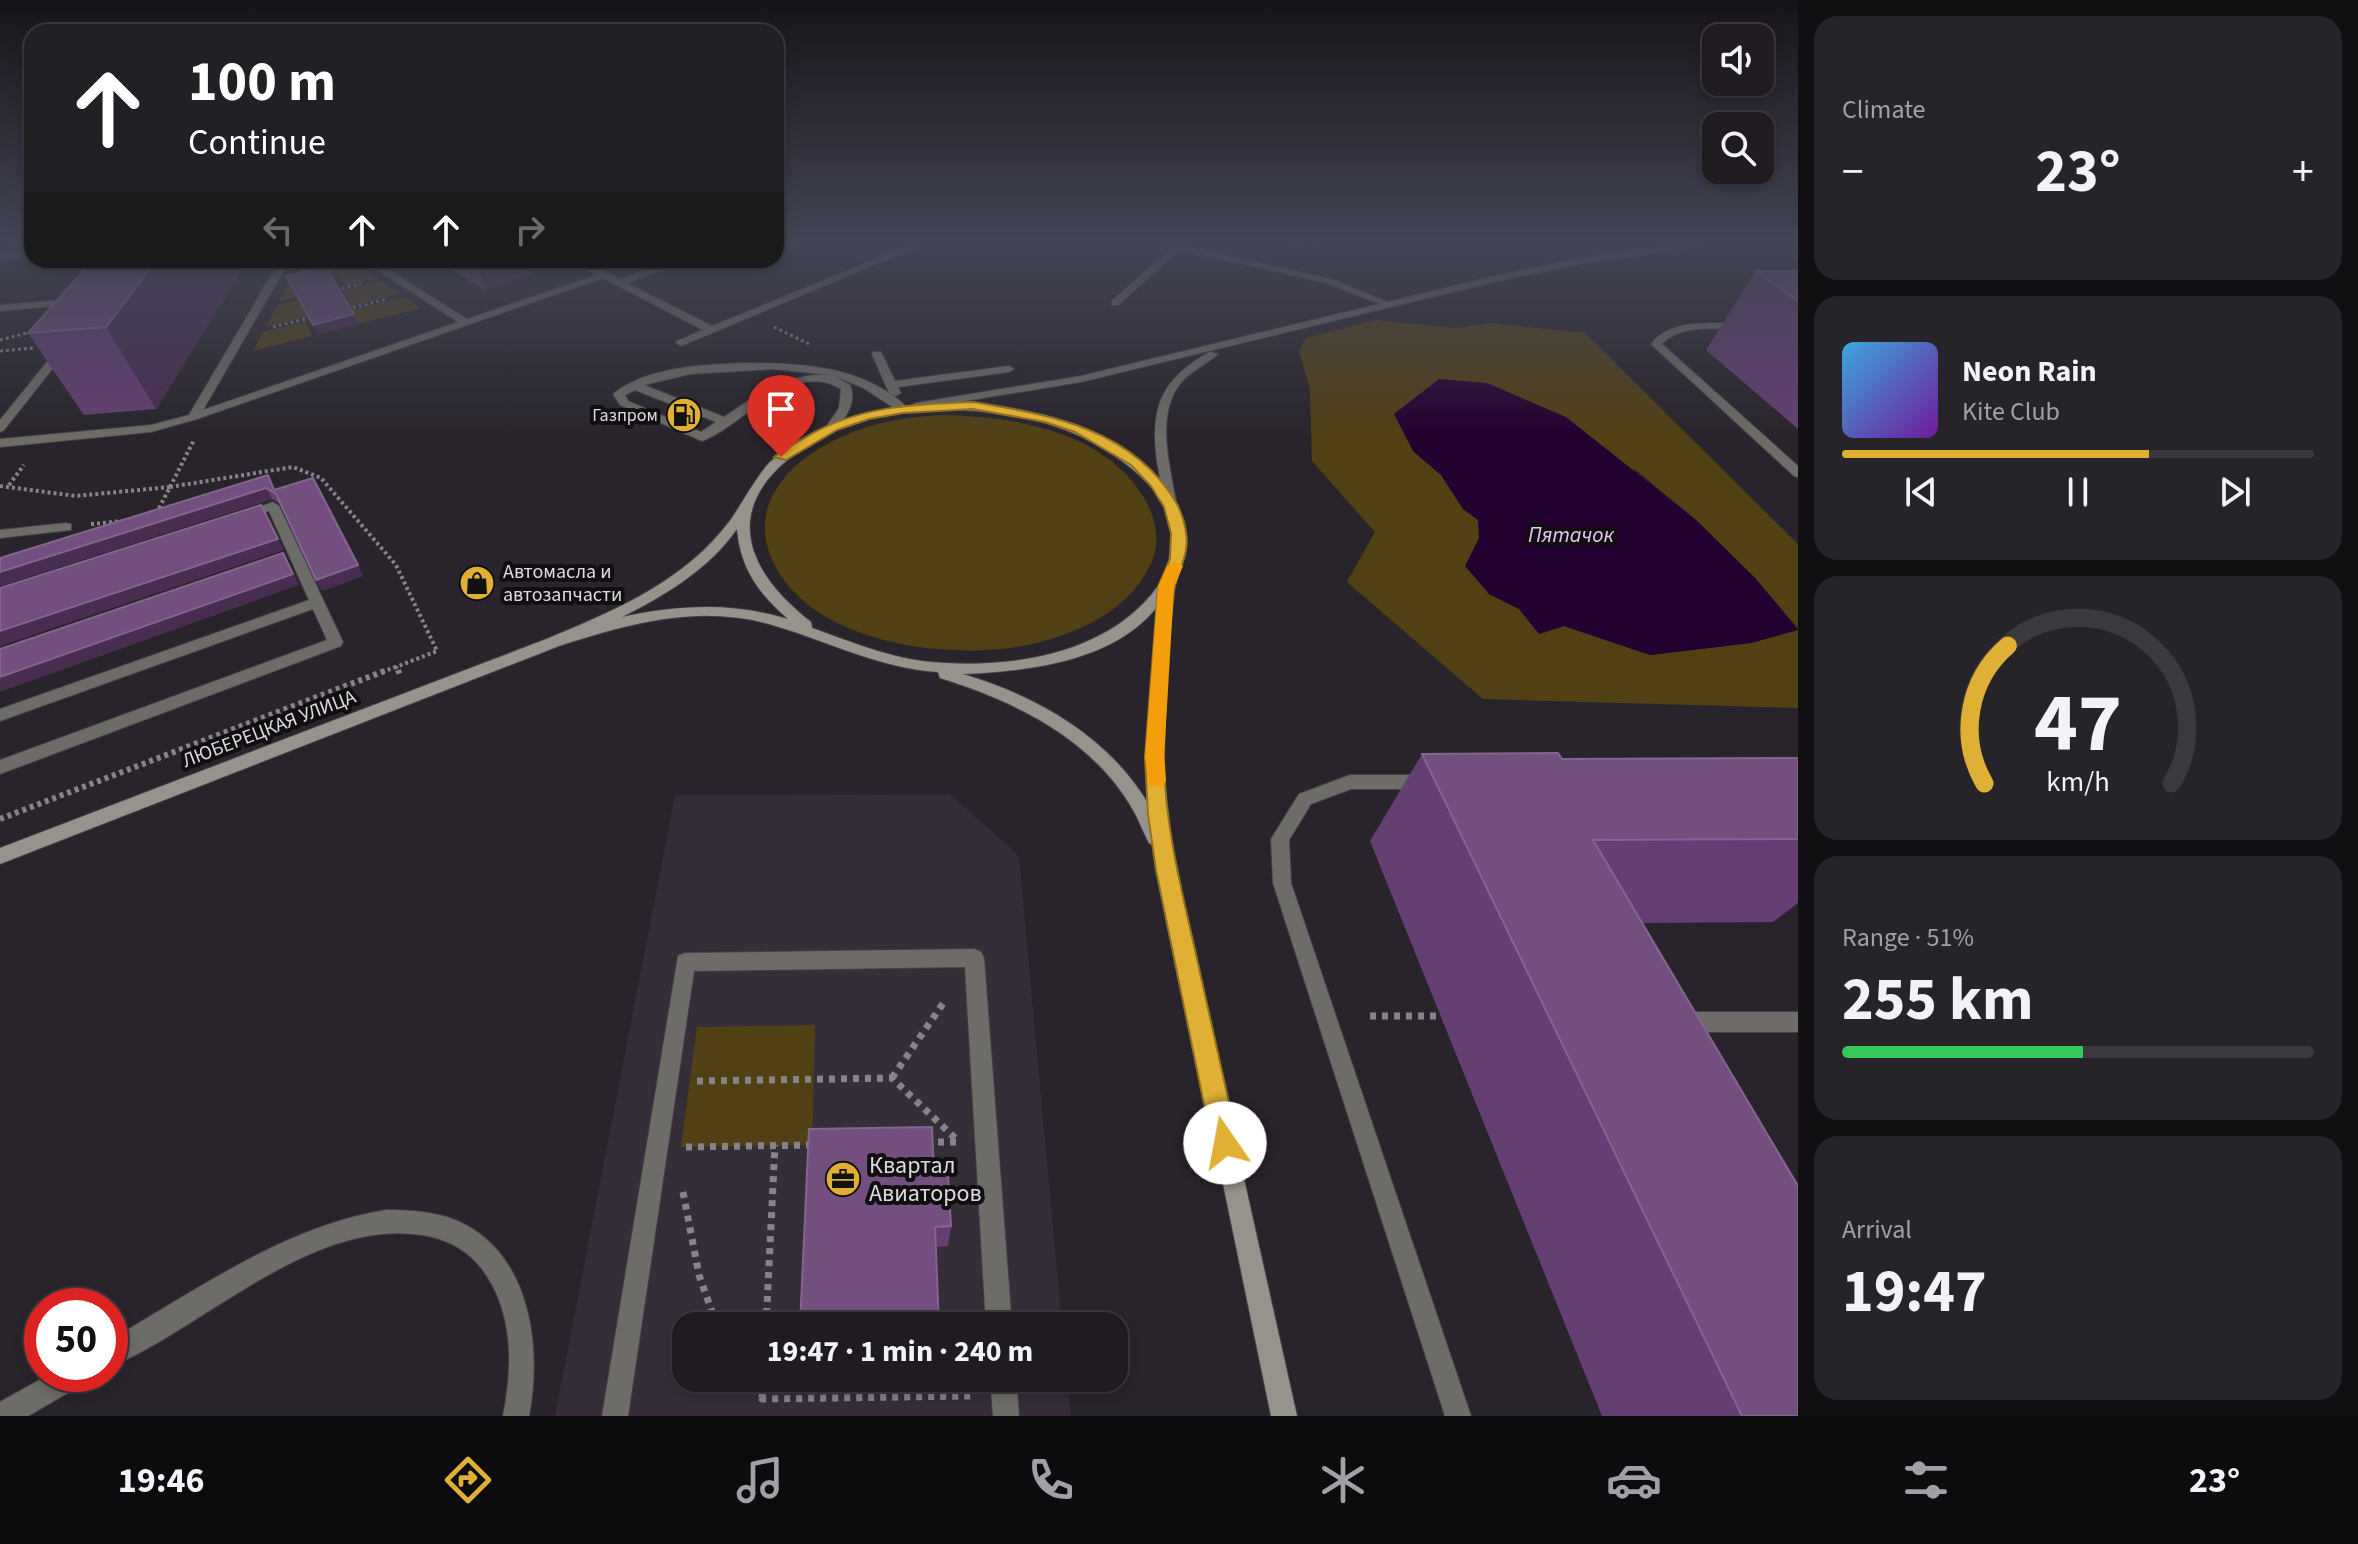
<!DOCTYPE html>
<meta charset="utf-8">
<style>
:root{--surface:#1f1b20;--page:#272429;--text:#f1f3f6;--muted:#a1a1a5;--line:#3c393e;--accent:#dfb034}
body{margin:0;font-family:"Source Sans 3",sans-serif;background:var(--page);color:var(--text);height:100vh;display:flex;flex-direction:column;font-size:30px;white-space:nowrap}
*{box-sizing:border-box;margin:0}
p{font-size:26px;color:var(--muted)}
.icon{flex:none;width:44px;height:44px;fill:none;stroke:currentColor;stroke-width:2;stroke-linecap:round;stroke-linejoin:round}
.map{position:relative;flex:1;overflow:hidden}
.sheet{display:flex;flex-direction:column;gap:16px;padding:16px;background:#110f12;width:560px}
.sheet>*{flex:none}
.banner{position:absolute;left:24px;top:24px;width:760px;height:244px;border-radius:24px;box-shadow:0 4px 12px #0003,0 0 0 2px var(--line);background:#202124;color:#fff;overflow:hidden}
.tools{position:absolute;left:1702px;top:24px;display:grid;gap:16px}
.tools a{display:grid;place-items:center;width:72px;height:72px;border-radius:16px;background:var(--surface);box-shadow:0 4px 12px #0003,0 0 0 2px var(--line);font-size:40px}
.speed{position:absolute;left:24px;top:1288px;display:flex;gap:16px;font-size:40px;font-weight:700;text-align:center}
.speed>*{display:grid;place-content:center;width:104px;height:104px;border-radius:50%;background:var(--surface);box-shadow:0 4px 12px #0003,0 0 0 2px var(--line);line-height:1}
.speed .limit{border:12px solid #d22;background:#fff;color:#111}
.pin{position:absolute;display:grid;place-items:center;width:68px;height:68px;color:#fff;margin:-82px -34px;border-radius:50% 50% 50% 0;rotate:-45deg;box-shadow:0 0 8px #0007}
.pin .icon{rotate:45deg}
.me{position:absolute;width:88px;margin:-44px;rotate:348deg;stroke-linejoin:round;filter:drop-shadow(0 0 6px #0008)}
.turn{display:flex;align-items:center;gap:28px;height:168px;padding:0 32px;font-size:36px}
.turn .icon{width:104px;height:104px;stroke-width:2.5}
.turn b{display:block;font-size:56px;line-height:68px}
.lanes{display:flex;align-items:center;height:76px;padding:0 32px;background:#0003;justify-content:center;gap:40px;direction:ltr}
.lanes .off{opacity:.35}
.big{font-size:60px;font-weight:700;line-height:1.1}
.sheet .tile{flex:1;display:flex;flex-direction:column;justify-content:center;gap:12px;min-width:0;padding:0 28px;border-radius:24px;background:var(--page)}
.sheet .dial{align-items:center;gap:0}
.dial svg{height:208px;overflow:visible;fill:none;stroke:var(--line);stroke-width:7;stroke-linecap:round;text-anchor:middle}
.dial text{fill:var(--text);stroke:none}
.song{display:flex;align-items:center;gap:24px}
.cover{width:96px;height:96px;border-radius:12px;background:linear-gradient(135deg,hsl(200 70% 55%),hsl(280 70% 35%))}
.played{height:8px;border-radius:4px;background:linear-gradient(90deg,var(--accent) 65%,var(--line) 65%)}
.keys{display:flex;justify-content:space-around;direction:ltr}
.heat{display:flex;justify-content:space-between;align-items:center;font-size:44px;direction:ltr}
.charge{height:12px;border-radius:6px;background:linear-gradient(90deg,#34c759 51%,var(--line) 0)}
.trip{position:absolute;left:672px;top:1312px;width:456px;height:80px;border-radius:24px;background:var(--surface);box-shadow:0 4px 12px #0003,0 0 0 2px var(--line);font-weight:700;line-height:80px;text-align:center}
.dock{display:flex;height:128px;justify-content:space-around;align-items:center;background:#0c0b0d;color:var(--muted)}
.dock .icon{width:56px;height:56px}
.dock .selected{color:var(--accent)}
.dock b{font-size:36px;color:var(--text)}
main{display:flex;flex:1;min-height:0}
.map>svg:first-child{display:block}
.built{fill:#352d38}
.green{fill:#514014}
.water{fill:#22002f}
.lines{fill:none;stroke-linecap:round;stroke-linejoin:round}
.service-casing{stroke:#464148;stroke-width:2}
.tertiary-casing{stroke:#464148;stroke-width:2}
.secondary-casing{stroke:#464148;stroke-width:2}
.path-far3{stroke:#878389;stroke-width:3;stroke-dasharray:3 3;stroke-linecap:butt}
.path-far2{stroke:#878389;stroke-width:4;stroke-dasharray:3 3;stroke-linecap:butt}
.path-far1{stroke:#878389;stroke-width:6;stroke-dasharray:4 4;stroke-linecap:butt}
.path{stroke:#878389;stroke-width:7;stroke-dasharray:6 6;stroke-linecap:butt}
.service{fill:#6d6c68;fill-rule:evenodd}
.tertiary{fill:#6d6c68;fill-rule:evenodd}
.secondary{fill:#96938d;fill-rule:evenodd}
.wall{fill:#653f73}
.shaded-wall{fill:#482d51}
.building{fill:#724f7f;stroke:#83658e;stroke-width:2}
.route{fill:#dfb034;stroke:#917222;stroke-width:2}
.slow{fill:#f59e0b}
.labels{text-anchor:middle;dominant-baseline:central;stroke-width:8;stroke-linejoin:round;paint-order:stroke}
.far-poi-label{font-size:18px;fill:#dedadf;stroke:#110e11;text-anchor:end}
.poi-label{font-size:20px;fill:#dedadf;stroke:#110e11;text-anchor:start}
.street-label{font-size:20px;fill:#dedadf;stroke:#110e11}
.water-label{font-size:22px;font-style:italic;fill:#e9c5f7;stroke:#110e11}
.near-poi-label{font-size:24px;fill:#dedadf;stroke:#110e11;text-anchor:start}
</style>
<main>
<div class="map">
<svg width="1798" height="1416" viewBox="0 0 1798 1416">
<rect width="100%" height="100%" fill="#29242b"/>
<!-- built -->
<path class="built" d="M950,794L1019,856L1062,1326H686V1378H1067L1071,1416H555L675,795Z"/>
<!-- green -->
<g class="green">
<path d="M342,260H351L378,278L346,286L339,275L296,285L302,296L279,301L295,271Z"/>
<path d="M382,281L401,294L266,327L277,305L299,300L305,311L349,300L343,290Z"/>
<path d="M405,297L421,308L359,324L351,312L306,323L312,336L253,351L263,332Z"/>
<path d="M1375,320L1456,328L1490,323L1585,333L1798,544V628L1755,578L1696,520L1636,470L1413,451L1441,475L1463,509L1478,520L1489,594L1519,609L1539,634L1564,626L1650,655L1751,643L1798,630V708L1483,699L1347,582L1375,532L1312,461L1310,389L1299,351L1306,338Z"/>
<path d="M939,415C1011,416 1104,430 1144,498C1155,516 1161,541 1152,561C1132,606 1090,628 1044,641C966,663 824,649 778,571C734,497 809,443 874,425C895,419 917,417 939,415Z"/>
<path d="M815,1025L812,1145L681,1147L697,1027Z"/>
</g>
<!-- water -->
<path class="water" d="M1439,379L1487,383L1566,417L1696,520L1755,578L1798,630L1751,643L1650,655L1564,626L1539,634L1519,609L1489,594L1465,566L1479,538L1478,520L1463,509L1441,475L1413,451L1394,414Z"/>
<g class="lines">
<defs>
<g id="service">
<path d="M917,242H929L681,346L676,343L677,341L703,330L603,278L197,419L151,432L0,447V439L151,425L189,415L280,260H290L203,410L458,322L362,260H373L467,319L596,275L570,260H582L620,279L675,260H689L627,283L712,326Z"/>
<path d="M1152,242H1186L1184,246L1332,279L1390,303L1382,305L1326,283L1180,250L1118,305H1112V301L1171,248Z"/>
<path d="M32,250V256L0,259V253Z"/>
<path d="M74,299L79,302L77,304L0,311V305Z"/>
<path d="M1719,323H1740L1745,326L1740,329C1716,329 1680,324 1662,344L1798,466V477L1794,476L1651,344C1667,323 1695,323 1719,323Z"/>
<path d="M60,346L69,348L4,430L0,432V420Z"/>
<path d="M873,352H881L895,381L1009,366L1014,369L1009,372L898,387L901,393L895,396L889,393L872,354Z"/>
<path d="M745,363C803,363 865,366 909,409L899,411L863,388L835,376L850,385C857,402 847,415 836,429L826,427L839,408L841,389C790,359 745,425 702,441L620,405L613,394C648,366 702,365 745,363ZM773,369L830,375C790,372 756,395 724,417L644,385L690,374ZM635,390L716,422L701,432L628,401L625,395Z"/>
<path d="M273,502L279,506L343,642L341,646L0,774V760L327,640L313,609L0,721V709L309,600L269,511L245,519L238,515Z"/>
<path d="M66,523L71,524V530L0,538V530Z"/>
<path d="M1350,775H1424L1430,777L1433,782L1430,787L1424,789H1351L1311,804L1289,840L1291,883L1471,1416H1445L1273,883L1271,839L1299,794Z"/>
<path d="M974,949L981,952L984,958L1012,1326H986L965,967L694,971L628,1416H602L678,956L685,953Z"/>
<path d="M1687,1012H1798V1032H1691L1682,1036L1675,1033L1672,1026L1675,1019Z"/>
<path d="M386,1210C407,1210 427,1211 447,1217C529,1244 543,1343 529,1416H503C513,1366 514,1312 482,1269C469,1252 452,1242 432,1237C318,1211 208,1326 110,1367V1340C197,1290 285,1226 386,1210Z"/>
<path d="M50,1374H89L85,1383L28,1416H0V1402Z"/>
<path d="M990,1378H1016L1019,1416H993Z"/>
</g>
<g id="tertiary">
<path d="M1693,242H1717L1581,264L1503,280L1081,382L916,409L910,406L916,403L1081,376L1503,274L1581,258Z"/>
<path d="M1209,352L1218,354C1206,365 1189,371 1179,385C1155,418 1171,470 1177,507L1176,510H1166C1161,497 1161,481 1158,467C1149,410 1159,381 1209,352Z"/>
</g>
<path id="secondary" d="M972,402C1007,407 1041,412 1075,424C1143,450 1211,509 1173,587L1163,757L1167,815L1175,870L1297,1416H1271L1153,845L1149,843C1143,832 1139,820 1133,810C1093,739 1015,701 940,678L938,672C877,668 826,640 769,624C698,604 627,624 559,646L0,864V848L549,638C609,613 676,585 720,533C739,512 750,485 769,463C824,412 900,403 972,402ZM920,409C996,408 1070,418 1131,468C1143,478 1155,488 1163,504C1177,534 1173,569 1152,594C1099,658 1001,670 922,661C884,656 849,641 812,628L811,622C726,556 728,486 826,435C854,420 888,415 920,409ZM737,529C740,568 759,594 788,619C732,602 678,605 622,617C664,596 709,569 737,529ZM1157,607L1147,757L1149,805C1109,737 1037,696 963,674C1029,671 1113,662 1157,607Z"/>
</defs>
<!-- service casing -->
<use href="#service" class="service-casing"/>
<!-- tertiary casing -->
<use href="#tertiary" class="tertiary-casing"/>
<!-- secondary casing -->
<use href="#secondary" class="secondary-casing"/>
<!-- path-far3 -->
<g class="path-far3">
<path d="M1276,242L1290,245L1393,242"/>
<path d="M306,267L335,260"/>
<path d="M336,290L361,284"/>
<path d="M347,309L388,299"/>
<path d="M273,327L314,317"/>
<path d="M774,327L809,344"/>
<path d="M0,340L35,331"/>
<path d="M0,351L33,348"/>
</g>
<!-- path-far2 -->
<g class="path-far2">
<path d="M9,485L24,465"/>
<path d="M0,486L76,496L170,487L156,514"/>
<path d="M170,487L293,467L321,478L396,565L437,651L396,667L399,672"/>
<path d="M170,487L194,440"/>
<path d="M91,524L124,521"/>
<path d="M382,672L396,667"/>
</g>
<!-- path-far1 -->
<g class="path-far1">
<path d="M398,670L400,675"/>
<path d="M0,819L387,670"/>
</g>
<!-- path -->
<g class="path">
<path d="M1370,1016H1441"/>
<path d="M892,1078L946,999"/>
<path d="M697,1081L892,1078L955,1138"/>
<path d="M926,1142H956"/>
<path d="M686,1147L812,1145"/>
<path d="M683,1192L699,1275L717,1326"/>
<path d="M766,1326L775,1145"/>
<path d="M747,1378L762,1399L971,1396"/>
<path d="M762,1398L763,1378"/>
</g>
<!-- service -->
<use href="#service" class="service"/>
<!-- tertiary -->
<use href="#tertiary" class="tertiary"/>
<!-- secondary -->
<use href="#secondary" class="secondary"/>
</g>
<!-- wall -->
<g class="wall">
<path d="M93,260H248L156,409L84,415L28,333Z"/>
<path d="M437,260H525L530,275L485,290Z"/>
<path d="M1756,271H1798V429L1706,350Z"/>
<path d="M286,276L354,314L359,324L318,334Z"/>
<path d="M268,475L275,489L363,576L322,591L280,504L272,499L0,586Z"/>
<path d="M1422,754L1562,759L1798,758V903L1773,922L1643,923L1798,1416H1602L1370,841Z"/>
<path d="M934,1174L951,1226L948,1246L936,1247Z"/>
<path d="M802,1378H938V1379L804,1382Z"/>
</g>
<!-- shaded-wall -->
<g class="shaded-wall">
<path d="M157,260H248L156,409L106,327Z"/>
<path d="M476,260H525L530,275L485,290Z"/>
<path d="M354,314L359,324L318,334L313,325Z"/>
<path d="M266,488L272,499L0,586V572Z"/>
<path d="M261,505L284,550L0,646V631Z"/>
<path d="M283,553L299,585L0,692V677Z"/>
<path d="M358,565L363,576L322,591L316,580Z"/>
</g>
<!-- building -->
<g class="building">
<path d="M93,260H157L106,327L28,333Z"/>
<path d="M326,267L354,314L313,325L286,276Z"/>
<path d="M1756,271H1798V301Z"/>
<path d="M268,475L274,490L313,478L358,565L316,580L276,494L266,488L0,572V558Z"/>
<path d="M261,505L278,539L0,631V588Z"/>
<path d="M283,553L293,574L0,677V649Z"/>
<path d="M1558,753L1562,759L1798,758V839L1593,840L1798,1186V1416H1742L1422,754Z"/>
<path d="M932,1127L934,1174H948L951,1226L935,1227L939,1326H800L809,1129Z"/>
</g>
<!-- sky -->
<linearGradient id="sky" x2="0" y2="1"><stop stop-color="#171418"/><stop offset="0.55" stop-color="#434555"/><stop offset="1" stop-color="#434555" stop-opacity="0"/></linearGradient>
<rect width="1798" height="440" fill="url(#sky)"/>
<!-- route -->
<path class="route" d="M973,402C1051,415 1134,429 1177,504C1181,512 1185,524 1186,533C1190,555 1177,571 1174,591C1168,645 1165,701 1164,755C1164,818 1179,880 1193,941C1208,1008 1223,1076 1238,1143L1234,1152L1225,1156L1216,1152L1212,1143L1156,870L1148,815L1145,757L1158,587L1170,559L1171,533L1164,507L1151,486L1131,465L1075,432L1045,422L973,409L903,413L869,419L837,430L786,460L774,457C783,449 795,443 806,437C858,406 914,404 973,402Z"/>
<!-- slow -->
<path class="slow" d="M1175,561L1183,566L1174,587L1164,757L1166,781L1163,786H1149L1145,757L1158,587L1167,566Z"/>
<!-- icons -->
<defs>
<symbol id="fuel-disc" viewBox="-11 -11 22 22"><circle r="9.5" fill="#dfb034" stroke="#110e11"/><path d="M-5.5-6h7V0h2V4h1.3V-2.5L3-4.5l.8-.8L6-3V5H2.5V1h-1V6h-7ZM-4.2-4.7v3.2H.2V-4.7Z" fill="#111"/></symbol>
<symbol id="shop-disc" viewBox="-11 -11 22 22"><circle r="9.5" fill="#dfb034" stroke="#110e11"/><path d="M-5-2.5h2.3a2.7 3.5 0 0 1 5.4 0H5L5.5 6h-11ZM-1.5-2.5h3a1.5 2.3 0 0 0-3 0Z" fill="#111"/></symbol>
<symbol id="office-disc" viewBox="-11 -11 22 22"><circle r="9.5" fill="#dfb034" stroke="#110e11"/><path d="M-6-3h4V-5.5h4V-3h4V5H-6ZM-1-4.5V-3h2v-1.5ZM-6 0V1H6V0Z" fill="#111"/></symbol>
</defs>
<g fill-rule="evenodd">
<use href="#fuel-disc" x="664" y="395" width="40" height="40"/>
<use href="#shop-disc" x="457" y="563" width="40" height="40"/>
<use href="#office-disc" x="823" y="1159" width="40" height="40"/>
</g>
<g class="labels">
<!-- far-poi labels -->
<g class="far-poi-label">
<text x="658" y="415">Газпром</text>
</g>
<!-- poi labels -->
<g class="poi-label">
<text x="503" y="572">Автомасла и<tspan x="503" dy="23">автозапчасти</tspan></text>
</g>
<!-- street labels -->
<g class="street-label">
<text transform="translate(269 729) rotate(-21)">ЛЮБЕРЕЦКАЯ УЛИЦА</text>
</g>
<!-- water labels -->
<g class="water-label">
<text x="1571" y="535">Пятачок</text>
</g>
<!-- near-poi labels -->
<g class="near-poi-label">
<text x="869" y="1165">Квартал<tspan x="869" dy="28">Авиаторов</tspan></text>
</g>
</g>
</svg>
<div class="tools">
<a><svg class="icon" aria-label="sound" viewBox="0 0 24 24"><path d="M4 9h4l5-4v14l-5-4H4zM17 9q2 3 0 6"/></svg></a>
<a><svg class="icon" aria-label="search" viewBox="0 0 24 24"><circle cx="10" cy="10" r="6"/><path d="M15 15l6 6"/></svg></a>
</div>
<div class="speed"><div class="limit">50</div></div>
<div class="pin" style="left:781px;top:457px;background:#d93025"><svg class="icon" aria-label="arrive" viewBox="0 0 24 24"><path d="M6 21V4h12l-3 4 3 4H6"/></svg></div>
<svg class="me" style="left:1225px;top:1143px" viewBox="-20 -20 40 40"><circle r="19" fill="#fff"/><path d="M0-13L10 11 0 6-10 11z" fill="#dfb034"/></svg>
<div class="trip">19:47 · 1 min · 240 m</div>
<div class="banner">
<div class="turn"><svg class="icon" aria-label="ahead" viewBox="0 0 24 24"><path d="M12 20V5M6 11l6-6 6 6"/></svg><div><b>100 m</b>Continue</div></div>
<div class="lanes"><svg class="icon off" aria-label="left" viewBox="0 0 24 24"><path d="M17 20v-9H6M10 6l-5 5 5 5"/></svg><svg class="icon" aria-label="ahead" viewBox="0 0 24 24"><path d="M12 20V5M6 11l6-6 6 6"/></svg><svg class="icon" aria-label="ahead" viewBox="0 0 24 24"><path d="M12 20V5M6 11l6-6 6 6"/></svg><svg class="icon off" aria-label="right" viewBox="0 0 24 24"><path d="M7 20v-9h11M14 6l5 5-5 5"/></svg></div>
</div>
</div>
<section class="sheet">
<div class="tile"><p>Climate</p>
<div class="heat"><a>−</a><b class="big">23°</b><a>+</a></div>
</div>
<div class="tile">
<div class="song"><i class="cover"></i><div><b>Neon Rain</b><p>Kite Club</p></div></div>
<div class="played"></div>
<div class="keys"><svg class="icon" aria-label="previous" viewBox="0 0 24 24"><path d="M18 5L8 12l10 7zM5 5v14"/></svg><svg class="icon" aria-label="pause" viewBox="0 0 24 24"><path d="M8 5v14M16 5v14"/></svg><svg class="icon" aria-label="next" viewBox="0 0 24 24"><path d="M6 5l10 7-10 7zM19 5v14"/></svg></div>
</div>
<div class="tile dial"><svg viewBox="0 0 100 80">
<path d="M14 69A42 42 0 1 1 86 69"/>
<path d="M14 69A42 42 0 0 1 23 16" stroke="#dfb034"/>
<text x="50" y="56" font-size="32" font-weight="700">47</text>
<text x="50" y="72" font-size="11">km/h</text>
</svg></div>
<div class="tile"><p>Range · 51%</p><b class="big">255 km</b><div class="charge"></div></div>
<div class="tile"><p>Arrival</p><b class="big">19:47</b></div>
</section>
</main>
<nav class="dock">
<b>19:46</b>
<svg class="icon selected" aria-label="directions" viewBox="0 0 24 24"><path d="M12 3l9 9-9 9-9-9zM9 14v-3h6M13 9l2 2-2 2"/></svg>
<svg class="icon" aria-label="music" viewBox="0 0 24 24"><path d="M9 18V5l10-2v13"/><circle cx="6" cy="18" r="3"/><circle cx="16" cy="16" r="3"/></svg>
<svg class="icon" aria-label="phone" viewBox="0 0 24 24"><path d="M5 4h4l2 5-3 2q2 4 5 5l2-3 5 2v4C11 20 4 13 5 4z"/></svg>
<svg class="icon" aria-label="climate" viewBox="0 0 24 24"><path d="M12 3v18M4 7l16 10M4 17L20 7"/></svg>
<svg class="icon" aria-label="car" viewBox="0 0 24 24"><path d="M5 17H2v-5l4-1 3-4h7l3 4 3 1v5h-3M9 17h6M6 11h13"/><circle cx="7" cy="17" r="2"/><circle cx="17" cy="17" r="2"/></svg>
<svg class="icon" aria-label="filters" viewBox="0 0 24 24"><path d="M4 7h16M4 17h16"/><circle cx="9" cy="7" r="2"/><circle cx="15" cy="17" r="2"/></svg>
<b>23°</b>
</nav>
